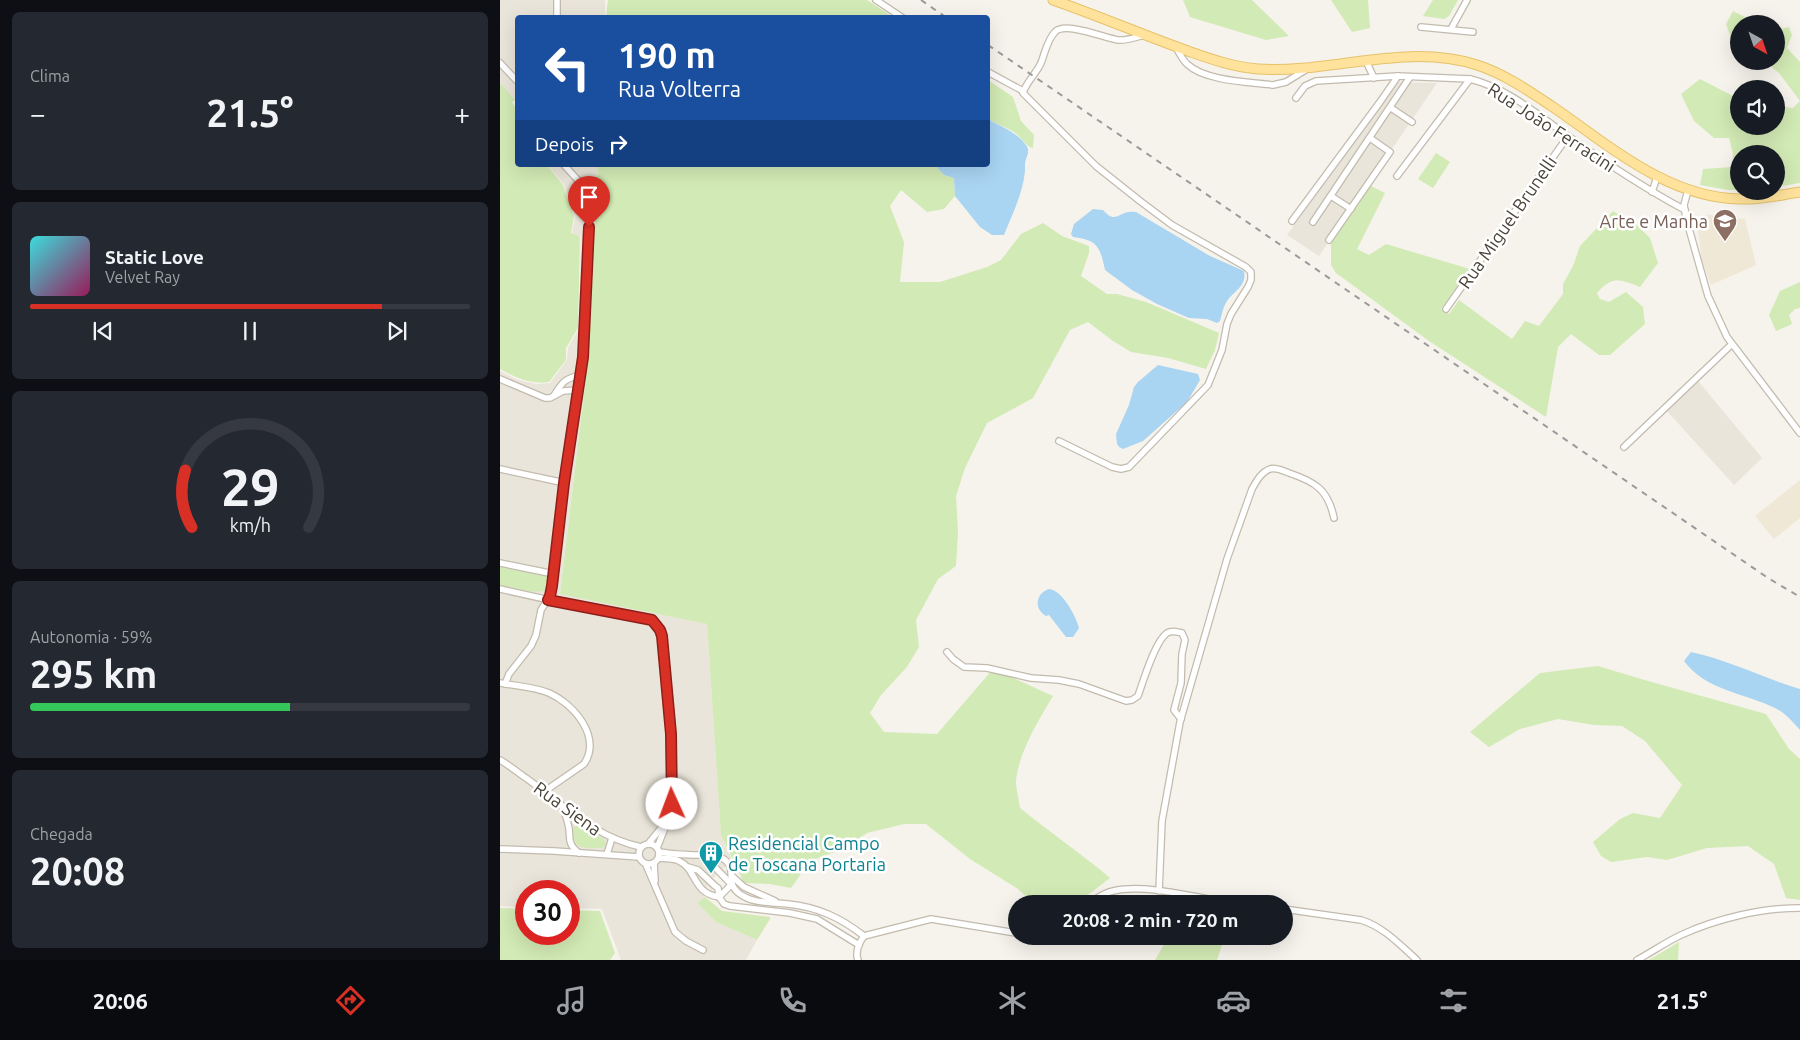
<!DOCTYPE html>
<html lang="pt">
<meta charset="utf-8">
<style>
:root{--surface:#171b24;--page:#242831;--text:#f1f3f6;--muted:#9ea1a6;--line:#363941;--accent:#d93025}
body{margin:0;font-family:Ubuntu,sans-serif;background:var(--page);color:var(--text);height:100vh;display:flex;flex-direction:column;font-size:19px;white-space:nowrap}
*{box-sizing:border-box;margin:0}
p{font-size:16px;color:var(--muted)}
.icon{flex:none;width:28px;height:28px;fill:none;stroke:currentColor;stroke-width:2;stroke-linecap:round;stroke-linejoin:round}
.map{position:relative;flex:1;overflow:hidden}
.side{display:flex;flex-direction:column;gap:12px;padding:12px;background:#0d0f14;width:500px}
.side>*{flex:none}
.banner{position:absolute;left:15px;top:15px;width:475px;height:152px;border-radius:5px;box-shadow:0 5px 20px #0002;background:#1a4fa0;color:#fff;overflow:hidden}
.needle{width:32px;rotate:140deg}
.controls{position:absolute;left:1230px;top:15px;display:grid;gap:10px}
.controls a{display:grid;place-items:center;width:55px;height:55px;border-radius:50%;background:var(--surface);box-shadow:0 5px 20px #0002;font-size:25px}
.speed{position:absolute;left:15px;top:880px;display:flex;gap:10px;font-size:25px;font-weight:700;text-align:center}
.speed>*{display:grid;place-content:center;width:65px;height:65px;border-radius:50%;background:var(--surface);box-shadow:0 5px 20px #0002;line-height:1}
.speed .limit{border:8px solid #d22;background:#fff;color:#111}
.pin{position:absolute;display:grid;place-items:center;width:42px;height:42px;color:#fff;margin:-51px -21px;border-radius:50% 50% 50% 0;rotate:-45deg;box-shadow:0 0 5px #0007}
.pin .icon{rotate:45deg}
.me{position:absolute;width:55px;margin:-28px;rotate:358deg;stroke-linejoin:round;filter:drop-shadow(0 0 4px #0008)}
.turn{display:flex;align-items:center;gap:18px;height:105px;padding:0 20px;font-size:22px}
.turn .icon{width:65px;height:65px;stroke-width:2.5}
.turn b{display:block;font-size:35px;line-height:42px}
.then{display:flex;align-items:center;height:48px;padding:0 20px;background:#0003;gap:10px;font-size:19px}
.big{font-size:38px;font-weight:600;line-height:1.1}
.side .tile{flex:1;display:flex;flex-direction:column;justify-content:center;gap:8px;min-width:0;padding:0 18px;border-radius:8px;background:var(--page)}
.side .dial{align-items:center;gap:0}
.dial svg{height:130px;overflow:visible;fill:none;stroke:var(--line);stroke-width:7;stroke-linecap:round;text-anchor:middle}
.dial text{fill:var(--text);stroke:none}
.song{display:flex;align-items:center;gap:15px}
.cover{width:60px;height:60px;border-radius:8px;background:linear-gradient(135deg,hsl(180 70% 55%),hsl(330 70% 35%))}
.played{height:5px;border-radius:2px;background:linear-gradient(90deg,var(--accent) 80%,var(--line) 80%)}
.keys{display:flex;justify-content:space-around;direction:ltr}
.heat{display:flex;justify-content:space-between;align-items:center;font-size:28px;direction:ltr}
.charge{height:8px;border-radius:4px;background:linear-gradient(90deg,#34c759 59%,var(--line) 0)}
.trip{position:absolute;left:508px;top:895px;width:285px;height:50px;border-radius:25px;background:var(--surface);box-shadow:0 5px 20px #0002;font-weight:600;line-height:50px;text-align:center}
.menu{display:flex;height:80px;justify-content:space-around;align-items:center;background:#090b0e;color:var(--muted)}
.menu .icon{width:35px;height:35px}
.menu .current{color:var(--accent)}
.menu b{font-size:22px;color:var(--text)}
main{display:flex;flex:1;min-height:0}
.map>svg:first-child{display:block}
.residential{fill:#eae5da}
.education{fill:#efe8d6}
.green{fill:#d2eab5}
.water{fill:#a9d4f2}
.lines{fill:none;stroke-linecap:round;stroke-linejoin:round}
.street-casing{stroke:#c2bbae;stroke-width:8}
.primary-casing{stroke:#e6c16a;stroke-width:11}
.street{stroke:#fff;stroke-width:5.5}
.primary{stroke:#ffe39c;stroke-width:9}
.rail{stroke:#9a9a9a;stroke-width:2;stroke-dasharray:6 6;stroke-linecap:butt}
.route-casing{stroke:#8d1f18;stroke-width:12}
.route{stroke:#d93025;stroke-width:9}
.labels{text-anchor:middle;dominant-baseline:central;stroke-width:5;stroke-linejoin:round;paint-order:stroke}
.street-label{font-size:18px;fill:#4b4439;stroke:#fff}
.education-label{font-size:18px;fill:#785e54;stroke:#fff;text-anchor:end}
.culture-label{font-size:18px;fill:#0d838f;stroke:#fff;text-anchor:start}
</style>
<main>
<section class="side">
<div class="tile"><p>Clima</p>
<div class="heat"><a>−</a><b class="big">21.5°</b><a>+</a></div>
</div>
<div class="tile">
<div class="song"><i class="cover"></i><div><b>Static Love</b><p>Velvet Ray</p></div></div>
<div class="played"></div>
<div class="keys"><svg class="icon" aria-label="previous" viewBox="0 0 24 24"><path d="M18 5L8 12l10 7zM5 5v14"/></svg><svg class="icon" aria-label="pause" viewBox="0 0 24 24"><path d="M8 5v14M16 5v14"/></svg><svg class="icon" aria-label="next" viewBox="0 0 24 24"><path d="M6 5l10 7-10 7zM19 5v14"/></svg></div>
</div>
<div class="tile dial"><svg viewBox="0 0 100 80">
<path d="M14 69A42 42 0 1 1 86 69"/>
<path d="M14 69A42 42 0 0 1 10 34" stroke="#d93025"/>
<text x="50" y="56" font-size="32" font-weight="700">29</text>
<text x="50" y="72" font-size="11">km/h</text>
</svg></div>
<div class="tile"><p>Autonomia · 59%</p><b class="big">295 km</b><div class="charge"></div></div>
<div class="tile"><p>Chegada</p><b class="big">20:08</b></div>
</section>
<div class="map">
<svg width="1300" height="960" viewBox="0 0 1300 960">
<rect width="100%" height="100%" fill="#f6f3ec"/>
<!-- residential -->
<g class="residential">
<path d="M0,0H105V17L18,18L17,104L0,83Z"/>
<path d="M899,82L937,83L819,256L787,235Z"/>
<path d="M48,165H98L91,310L84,394L60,593L207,624L221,835L232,860L223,869L227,871L226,873L221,870L209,883L213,889L211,890L208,886L206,887L203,892L205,894L204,895L205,897L197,903L216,922L257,940L246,960H121L102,909L69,908V891H26V907L0,906V371L18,380L37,384L50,383L67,360L68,348L79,328L81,236L72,233L75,216L64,185Z"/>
<path d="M1198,381L1262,458L1234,485L1167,411Z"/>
</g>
<!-- education -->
<g class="education">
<path d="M1209,215L1245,219L1256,265L1211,285L1202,261L1197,222L1202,216Z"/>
<path d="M1300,480V518L1274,539L1255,516Z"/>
</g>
<!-- green -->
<g class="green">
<path d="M108,0H367L393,17H106Z"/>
<path d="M683,0H752L789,36L766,40L690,17Z"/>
<path d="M831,0H868L870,28L852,32Z"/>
<path d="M933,0H958L949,16L944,19L923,16Z"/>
<path d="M1233,11L1259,24H1239V51L1233,44L1226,24Z"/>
<path d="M1289,27L1292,35L1287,48L1300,62V101L1279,73L1264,61H1276V30Z"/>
<path d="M1200,79L1239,99V126H1276V106L1293,108L1300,101V183L1276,187V154H1239V190H1228L1200,185L1203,169L1232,167L1233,154L1229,138H1214L1194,121L1181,94Z"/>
<path d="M488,80L513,97L521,121L534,135L533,148C525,146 522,137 514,132C506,127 496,124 488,119Z"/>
<path d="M0,83L15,100L12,102L17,110L18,165H47L63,185L74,216L71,233L80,236L78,328L66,348V360L49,382C29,384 17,378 0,369Z"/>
<path d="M936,153L950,162L933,188L918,179Z"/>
<path d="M98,165H435L444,175L454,178L455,196L444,209L427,212L401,190L390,206L404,242L400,282H440L487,267L501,260L521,234L543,223L562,236L589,246V253L581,276L607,294H617L646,302L719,333L715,350L706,369L668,358L631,352L613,341L588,322L570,330L533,398L487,423L465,468L456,496L458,533L456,566L438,579L416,620L419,647L407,667L381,695L370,713L384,732L437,734L493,669L553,696C539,719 518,754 516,781C516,789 519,800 520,808C549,832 581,853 610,878L576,904H534L518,889L470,859L426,824H404L367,833L343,849L310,861L291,888L270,884L244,883L221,835L207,624L60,594L84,394L91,310Z"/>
<path d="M871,186L885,193L857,249L869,255L886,244L970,269L941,309L949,314L959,300L1012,339L1025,321L1039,326L1063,294V284L1073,266L1080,246L1113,211L1138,226L1150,238L1158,263L1140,287C1119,279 1113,275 1097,293L1100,299L1109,302L1126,292L1143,307L1145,324L1110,355H1099L1071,334L1058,347L1046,417L929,341L836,273L831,265V243Z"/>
<path d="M1300,282V308L1295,309L1289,315L1292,324L1276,331L1269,315L1280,291Z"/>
<path d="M0,565L45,575C48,578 51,580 50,585C46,599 11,587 0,585Z"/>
<path d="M1098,666L1141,679L1266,714L1289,749L1300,759V900L1286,898L1274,864L1248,846L1207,848L1167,860L1147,857L1111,862L1101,856L1093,842L1120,819L1133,813L1160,818L1182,785L1145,741L1122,726L1094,725L1058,719L1020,729L989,747L970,732L1040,673Z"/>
<path d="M77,825L104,839L106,845L102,848C83,848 73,851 73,828Z"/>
<path d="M205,897L222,911L270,917V919L257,940L216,922L197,903Z"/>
<path d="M0,908L26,909V934H69V910L100,911L115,953L110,960H0Z"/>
<path d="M669,936H725L717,960H655Z"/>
<path d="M1179,942L1178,960H1149Z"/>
</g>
<!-- water -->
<g class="water">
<path d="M488,119C501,127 517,132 526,145C531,152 526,156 525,163C525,166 525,169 525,171C523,193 512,215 504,235H492L480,227L455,196L454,178L444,175L435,165H488Z"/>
<path d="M593,209L603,210C617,226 618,209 636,212L710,256L744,271C747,286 734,291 727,301C723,307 722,314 720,321L717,323L707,319L689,318L657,304L632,290L605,270C600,247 598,240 573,237L571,234L574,224Z"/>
<path d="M658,365L698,374L700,380L687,402L643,441L623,449L619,447L617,444L616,434L629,405L634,387L638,382Z"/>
<path d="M549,589C562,590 576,616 579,628L573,637H566L549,615L546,616C534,609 535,594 549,589Z"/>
<path d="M1191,652C1229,660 1263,678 1300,689V730C1293,722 1286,714 1277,709C1246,693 1206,691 1184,661Z"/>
</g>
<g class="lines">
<defs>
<g id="street">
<path d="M376,0L403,18"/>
<path d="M57,18V0"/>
<path d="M921,27L973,32"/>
<path d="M951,29L967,0"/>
<path d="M676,47C679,53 682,59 687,64C705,81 748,82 773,85L786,82L807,69"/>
<path d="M866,61L874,78"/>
<path d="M0,63L18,82"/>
<path d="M488,72L523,91"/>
<path d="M796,98L805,86L816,81L898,76L970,79C1007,88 1037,114 1068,136C1106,163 1144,188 1185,210"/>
<path d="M891,108L912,122"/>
<path d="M897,176L970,79"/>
<path d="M1188,190L1184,205L1186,218L1208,296L1227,337L1300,433"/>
<path d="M1152,192L1157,177"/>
<path d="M831,196L851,209"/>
<path d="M792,221L880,102L898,76"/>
<path d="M813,222L910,77"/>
<path d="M829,240L890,152L870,138"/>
<path d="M946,309L1068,136"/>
<path d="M0,379L45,398H50L63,391L78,390"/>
<path d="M55,394C63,381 65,379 80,375"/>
<path d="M559,441L612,467L621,469L629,467L708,385L722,350L727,324L731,314L748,287L751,280V272L746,267L672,225L640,201L596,166L523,93C526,82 536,74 541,63C545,53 547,40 555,32C565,21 604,38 618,40C627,41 636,37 644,35"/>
<path d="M1124,447L1231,345"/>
<path d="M0,469L65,483"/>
<path d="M0,563L54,574"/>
<path d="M0,589L108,613L152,620L160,630L162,636L171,734L172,804L171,813L157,848"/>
<path d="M447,652L453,659L464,667L487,668L531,678L559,680L579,684L626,701L632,700L638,696C643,682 655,641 667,633C672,630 677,632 682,633L685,640L682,654L681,683L674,710L681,719"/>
<path d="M0,683C16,686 35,687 49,693C74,704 102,737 84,764L45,791"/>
<path d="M5,684L9,674L31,646L36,635L41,610L50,596L65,483L83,357L90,201L87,190L64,165"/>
<path d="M0,760C9,765 17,772 26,778C64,805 94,837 141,847"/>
<path d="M61,805C64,812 67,818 68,824C72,837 65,842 79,853"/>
<circle cx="149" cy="854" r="10"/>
<path d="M148,844L166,822"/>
<path d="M0,849L54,851L139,857"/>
<path d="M159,852C171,854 182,855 194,855C202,855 212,853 220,857C243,868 218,885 247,898C260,904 274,902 288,904C318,907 341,918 364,936"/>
<path d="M107,854L112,838"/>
<path d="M202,854L231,884"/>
<path d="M159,858C165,859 173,858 179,861C197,869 192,893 219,897L224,904L230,906L290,913L317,919L359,945"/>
<path d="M154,863L155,881"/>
<path d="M146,865L175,932L186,941L203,950"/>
<path d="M188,867L198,870L215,886L218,888L219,897"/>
<path d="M232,876L244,887L275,901"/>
<path d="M659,891L662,821L680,722L727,559L752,489C756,482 761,472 770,469C776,467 784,471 789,473C816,482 828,490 834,518"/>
<path d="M219,897L231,885"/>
<path d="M588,904C596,899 603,893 613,891C647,883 701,899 737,904"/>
<path d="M784,909L861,920C884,927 900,945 917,960"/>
<path d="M364,936L431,919L516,933"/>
<path d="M358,960C355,952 359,943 364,936"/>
<path d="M1137,960C1152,952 1166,942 1181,935C1216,919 1260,908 1300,908"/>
</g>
<path id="primary" d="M553,0C599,16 643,35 688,51C711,59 733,67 758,69C830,74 905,42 977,65C1005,74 1029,91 1053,107C1110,146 1168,198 1240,199C1260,200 1280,195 1300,192"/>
</defs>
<!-- street casing -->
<use href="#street" class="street-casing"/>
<!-- primary casing -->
<use href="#primary" class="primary-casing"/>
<!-- street -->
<use href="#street" class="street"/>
<!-- primary -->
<use href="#primary" class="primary"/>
<!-- rail -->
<g class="rail">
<path d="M421,0L447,18"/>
<path d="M488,45L1268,578L1300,597"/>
</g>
</g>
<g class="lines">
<defs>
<path id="route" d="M89,227L83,357L64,483L52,586L50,596L48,600L152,620L160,630L162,636L171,734L172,804"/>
</defs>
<!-- route casing -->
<use href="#route" class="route-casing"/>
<!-- route -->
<use href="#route" class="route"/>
</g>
<!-- icons -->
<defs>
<symbol id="school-pin" viewBox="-11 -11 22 30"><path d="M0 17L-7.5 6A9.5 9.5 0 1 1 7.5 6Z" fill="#8d6e63" stroke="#fff"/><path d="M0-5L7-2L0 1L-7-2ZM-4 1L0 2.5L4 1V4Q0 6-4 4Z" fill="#fff"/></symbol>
<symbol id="building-pin" viewBox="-11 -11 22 30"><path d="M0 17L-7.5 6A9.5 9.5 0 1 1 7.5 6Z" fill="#0f9aa8" stroke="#fff"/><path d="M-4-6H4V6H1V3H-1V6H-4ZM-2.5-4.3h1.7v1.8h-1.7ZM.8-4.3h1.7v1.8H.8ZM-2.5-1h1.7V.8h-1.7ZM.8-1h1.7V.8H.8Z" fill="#fff"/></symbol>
</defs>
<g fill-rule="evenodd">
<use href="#school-pin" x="1211" y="207" width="28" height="38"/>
<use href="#building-pin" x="197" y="839" width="28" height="38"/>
</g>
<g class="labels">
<!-- street labels -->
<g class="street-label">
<text transform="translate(1052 127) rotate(33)">Rua João Ferracini</text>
<text transform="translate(1007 222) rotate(-55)">Rua Miguel Brunelli</text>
<text transform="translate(68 808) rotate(36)">Rua Siena</text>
</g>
<!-- education labels -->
<g class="education-label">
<text x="1208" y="221">Arte e Manha</text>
</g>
<!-- culture labels -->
<g class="culture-label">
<text x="228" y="843">Residencial Campo<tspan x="228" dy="21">de Toscana Portaria</tspan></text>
</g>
</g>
</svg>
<div class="controls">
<a><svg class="needle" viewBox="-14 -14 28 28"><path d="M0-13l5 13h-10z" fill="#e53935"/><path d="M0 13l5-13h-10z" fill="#9ea1a6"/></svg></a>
<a><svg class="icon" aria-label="sound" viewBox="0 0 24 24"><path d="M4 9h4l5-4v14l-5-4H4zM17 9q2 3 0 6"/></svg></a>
<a><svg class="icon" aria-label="search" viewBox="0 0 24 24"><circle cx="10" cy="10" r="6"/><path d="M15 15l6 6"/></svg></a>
</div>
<div class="speed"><div class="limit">30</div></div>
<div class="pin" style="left:89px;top:227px;background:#d93025"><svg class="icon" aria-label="arrive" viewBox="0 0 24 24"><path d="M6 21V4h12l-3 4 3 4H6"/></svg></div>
<svg class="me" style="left:172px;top:804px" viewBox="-20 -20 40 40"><circle r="19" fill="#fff"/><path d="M0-13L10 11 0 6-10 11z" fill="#d93025"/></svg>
<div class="trip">20:08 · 2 min · 720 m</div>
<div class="banner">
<div class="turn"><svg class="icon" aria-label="left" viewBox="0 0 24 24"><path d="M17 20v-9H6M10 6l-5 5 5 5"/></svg><div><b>190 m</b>Rua Volterra</div></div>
<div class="then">Depois<svg class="icon" aria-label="right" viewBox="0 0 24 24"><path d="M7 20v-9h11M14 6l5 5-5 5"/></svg></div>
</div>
</div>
</main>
<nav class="menu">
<b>20:06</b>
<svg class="icon current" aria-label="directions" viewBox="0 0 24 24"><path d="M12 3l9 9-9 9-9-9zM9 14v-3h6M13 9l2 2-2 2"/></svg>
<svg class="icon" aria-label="music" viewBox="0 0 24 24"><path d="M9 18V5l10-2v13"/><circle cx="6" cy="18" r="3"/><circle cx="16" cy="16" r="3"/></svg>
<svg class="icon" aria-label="phone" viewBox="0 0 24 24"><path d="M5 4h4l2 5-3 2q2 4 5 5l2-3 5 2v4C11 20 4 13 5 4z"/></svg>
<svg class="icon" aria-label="climate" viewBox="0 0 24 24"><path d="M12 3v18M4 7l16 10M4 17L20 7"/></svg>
<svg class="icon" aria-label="car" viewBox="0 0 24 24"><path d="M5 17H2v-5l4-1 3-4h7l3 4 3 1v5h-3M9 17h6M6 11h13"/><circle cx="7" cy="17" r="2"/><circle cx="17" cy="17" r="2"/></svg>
<svg class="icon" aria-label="filters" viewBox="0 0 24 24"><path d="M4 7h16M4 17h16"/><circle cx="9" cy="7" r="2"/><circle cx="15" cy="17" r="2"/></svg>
<b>21.5°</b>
</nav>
